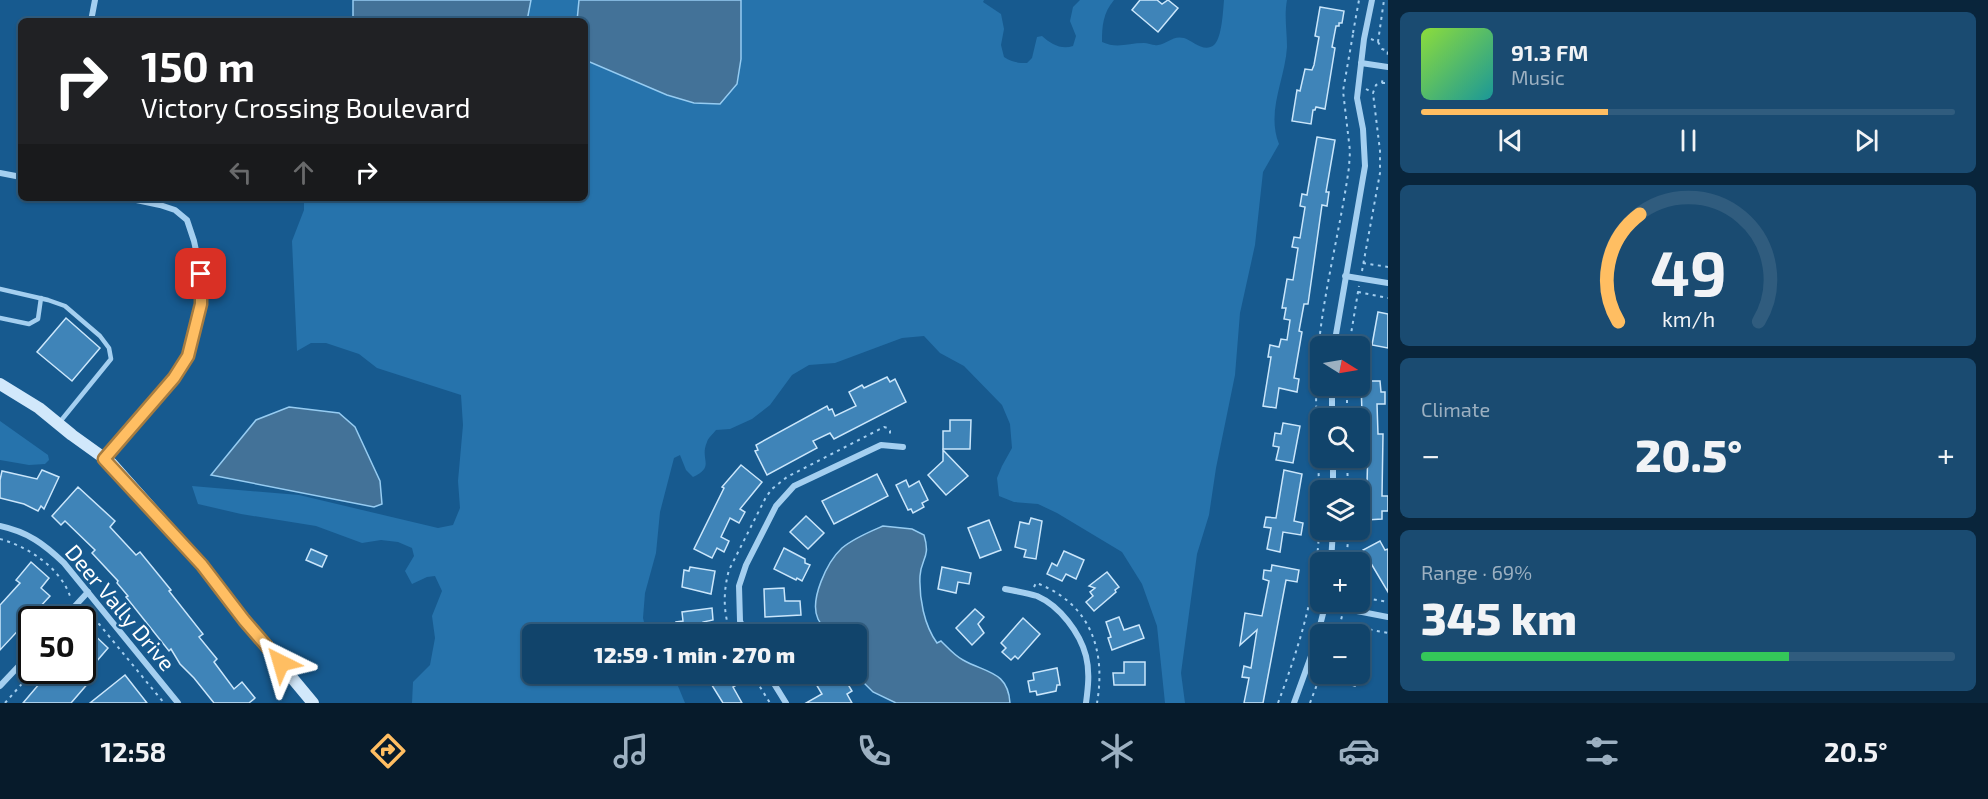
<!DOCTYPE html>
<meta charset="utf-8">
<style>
:root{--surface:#11446b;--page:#1a4b71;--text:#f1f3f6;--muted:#9cb0c1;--line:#305c7e;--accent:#ffbe62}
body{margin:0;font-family:"Exo 2",sans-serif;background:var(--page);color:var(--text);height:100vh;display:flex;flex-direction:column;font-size:22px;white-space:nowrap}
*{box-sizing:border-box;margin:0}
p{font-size:20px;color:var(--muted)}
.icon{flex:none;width:33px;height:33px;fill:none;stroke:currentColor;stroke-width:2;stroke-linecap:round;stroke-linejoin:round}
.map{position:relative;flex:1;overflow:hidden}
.drawer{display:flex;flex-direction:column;gap:12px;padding:12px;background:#09253b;width:600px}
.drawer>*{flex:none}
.top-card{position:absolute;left:18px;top:18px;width:570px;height:183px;border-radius:9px;box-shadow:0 2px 4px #0004,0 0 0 2px var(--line);background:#202124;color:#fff;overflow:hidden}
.needle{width:39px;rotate:101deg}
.fabs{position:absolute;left:1310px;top:336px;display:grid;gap:12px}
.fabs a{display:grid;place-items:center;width:60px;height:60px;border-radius:9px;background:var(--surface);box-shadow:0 2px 4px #0004,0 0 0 2px var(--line);font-size:30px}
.speed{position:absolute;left:18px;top:606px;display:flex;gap:12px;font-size:30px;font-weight:700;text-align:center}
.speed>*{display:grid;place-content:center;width:78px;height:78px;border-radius:50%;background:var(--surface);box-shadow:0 2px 4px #0004,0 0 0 2px var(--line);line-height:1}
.speed .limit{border:3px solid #111;border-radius:9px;background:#fff;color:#111}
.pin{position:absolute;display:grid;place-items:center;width:51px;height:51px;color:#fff;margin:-26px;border-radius:12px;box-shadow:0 3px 9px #0006}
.me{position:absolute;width:66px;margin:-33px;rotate:320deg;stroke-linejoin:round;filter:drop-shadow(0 0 4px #0008)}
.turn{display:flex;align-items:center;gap:21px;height:126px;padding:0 24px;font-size:27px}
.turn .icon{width:78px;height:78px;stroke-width:2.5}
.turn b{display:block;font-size:42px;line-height:51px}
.lanes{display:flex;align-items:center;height:57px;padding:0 24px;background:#0003;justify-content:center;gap:30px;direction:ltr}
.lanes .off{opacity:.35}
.big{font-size:45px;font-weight:800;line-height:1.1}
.drawer .card{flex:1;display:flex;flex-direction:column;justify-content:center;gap:9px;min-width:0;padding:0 21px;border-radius:9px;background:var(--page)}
.drawer .dial{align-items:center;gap:0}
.dial svg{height:156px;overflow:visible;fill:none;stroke:var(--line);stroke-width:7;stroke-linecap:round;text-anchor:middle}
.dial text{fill:var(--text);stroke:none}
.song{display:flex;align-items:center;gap:18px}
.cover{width:72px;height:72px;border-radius:9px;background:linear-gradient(135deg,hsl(90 70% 55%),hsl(180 70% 35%))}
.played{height:6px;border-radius:3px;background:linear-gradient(90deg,var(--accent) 35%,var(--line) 35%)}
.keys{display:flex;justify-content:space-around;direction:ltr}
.heat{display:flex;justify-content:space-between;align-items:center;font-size:33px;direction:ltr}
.charge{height:9px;border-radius:4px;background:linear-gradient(90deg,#34c759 69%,var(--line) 0)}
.trip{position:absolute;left:522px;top:624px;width:345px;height:60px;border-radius:9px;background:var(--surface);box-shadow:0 2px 4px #0004,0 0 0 2px var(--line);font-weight:800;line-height:60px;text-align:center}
.tabs{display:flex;height:96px;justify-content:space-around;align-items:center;background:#071b2b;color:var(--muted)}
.tabs .icon{width:42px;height:42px}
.tabs .current{color:var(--accent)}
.tabs b{font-size:27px;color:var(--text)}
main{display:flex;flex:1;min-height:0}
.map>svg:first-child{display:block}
.green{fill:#2673ac}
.water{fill:#437298;stroke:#96ccf2;stroke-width:1.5}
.building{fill:#3f84b8;stroke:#cae6fb;stroke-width:1.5}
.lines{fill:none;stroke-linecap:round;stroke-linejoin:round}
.path{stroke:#a4cff0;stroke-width:2;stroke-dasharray:3 4.5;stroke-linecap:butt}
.service{stroke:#a4cff0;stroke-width:4.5}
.minor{stroke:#a4cff0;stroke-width:6}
.secondary{stroke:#d1e8fb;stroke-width:12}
.route-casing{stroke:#a67c40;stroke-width:15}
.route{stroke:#ffbe62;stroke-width:10}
.labels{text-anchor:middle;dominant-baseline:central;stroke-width:5;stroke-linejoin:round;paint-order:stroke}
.street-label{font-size:22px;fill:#fff;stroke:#175a8f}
</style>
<main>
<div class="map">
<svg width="1388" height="703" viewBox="0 0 1388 703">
<rect width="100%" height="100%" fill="#175a8f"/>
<!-- green -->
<g class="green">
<path d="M531,0H579L577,21H527Z"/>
<path d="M741,0H984L983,2L1001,14L1004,29L1001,45L1004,57C1012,62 1017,63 1027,63L1032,58L1037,37L1042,36C1051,44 1061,50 1073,46L1076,36L1070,21L1073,7L1080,0H1114C1103,13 1102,26 1102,42C1117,49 1128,43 1144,43C1148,43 1153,46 1158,45C1167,44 1173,35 1184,38C1193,41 1204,53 1214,45C1222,38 1223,11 1224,0H1287C1284,16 1287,31 1287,47C1285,80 1266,111 1279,144L1263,172L1255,245L1240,313L1235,375L1216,468L1209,515L1197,554L1181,673L1185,703H1165L1157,626L1142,584L1122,552L1057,513L1038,504L1014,502L999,496L997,478L1002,466L1012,448L1010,424L1002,405L964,366L940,353L924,336L902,338L835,363L809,365L792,375L770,405L752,419L730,429L716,430C713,434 708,438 707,442C699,460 716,466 693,477L686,470L680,455L674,458L660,512L656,553L645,593L643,618L647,634H532V674H673L685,703H412L413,682L430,665L435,638L432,616L442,591L435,576L427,577L412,584L405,571L414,556L412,548L398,542L381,540L362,543L316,526L241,514L198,504L192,486L299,495L438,528L453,525L460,508L458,481L463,425L461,395L377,368L359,354L326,343H311L297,351L292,241L304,210V198H585V60L667,95L694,103L741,59Z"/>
<path d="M0,421L48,455L49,460L45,464L29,465L0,460Z"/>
</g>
<!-- water -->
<g class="water">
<path d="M353,0H531L527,21H353Z"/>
<path d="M579,0H741V59L737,84L720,104L694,103L667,95L585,60V21H577Z"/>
<path d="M289,407L339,413L355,427L380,481L382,504L374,507L211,475L256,420Z"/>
<path d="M883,526L912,529L924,535C931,558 921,558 920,576C919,598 924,625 937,643L941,641C948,648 955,656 963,660C986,673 1008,671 1010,703H896L873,692L855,674H856V634H829C826,629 821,625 818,619C809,600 827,562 842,548C854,538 869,532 883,526Z"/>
</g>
<!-- building -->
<g class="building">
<path d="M1140,0H1157L1162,4L1168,0L1178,8L1158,32L1132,10Z"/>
<path d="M1320,7L1344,11L1342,23H1339V26H1336L1332,47L1335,48L1325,109L1316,107L1315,110H1313L1311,124L1292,121L1297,90L1300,91L1305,69L1312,70L1314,65L1319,37L1315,36Z"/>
<path d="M1317,137L1335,140L1326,192H1329L1327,206L1322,205L1308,304H1304L1299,331L1302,332L1294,378L1299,379L1297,392L1279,388L1276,408L1263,406L1271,357H1268L1270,345L1279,347L1281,339L1287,340L1290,320L1284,319L1286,308H1282L1287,279L1293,280L1298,248L1292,247L1294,237L1300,238L1305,207L1300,206L1302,194L1307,195Z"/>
<path d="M1378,312L1388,314V348L1372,345Z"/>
<path d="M66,318L100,348L72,381L37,352Z"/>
<path d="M887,377L890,382L895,379L906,402L834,439L830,433L813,441L817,448L767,475L755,451L758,450L756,445L827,406L829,410L832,409L835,416L856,406L849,392L862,385L864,388Z"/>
<path d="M1361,381H1380L1381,392H1385V404H1377L1378,434H1383L1382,496H1388V511H1382V519L1366,520L1368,447L1363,448Z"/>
<path d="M950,420H971L970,449H943V431H950Z"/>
<path d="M1283,423L1300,426L1293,463L1276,460L1279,447L1273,446L1275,433L1281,434Z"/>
<path d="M943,450L968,476L946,495L928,475L943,461Z"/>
<path d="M741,465L762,482L740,509L745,512L739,523L730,518L721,537L729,541L724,552L717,548L712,558L694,549L724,488L722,487Z"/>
<path d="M42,470L59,477L44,509L41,506L38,511L24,504L0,498V480L2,471L37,479Z"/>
<path d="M1284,470L1302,474L1294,521L1303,523L1301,535L1283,532L1280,552L1267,549L1271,528L1264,527L1266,517L1276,518Z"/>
<path d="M877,474L888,496L834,524L822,501Z"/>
<path d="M906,480L909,487L919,481L928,500L922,503L924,507L913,513L911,509L908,510L896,485Z"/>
<path d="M78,487L115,521L110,527L136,555L140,552L171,590L169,591L203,634L199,637L217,659L214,662L234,689L242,682L255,698L249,703H214L194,678L180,664L171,649L169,651L126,597L128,596L117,583L118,581L92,553L95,550L65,521L61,525L52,516Z"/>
<path d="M806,516L824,533L808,549L790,532Z"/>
<path d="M1031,518L1042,521L1036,559L1024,557L1026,550L1015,547L1020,522L1029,524Z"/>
<path d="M989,520L1001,550L980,558L968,528Z"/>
<path d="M1380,541L1385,550L1388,549V592L1363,550Z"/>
<path d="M784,548L805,559V563L810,565L802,581L797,578L796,580L774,569Z"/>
<path d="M311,549L327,556L322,567L306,560Z"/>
<path d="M1064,551L1084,560L1076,579L1066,574L1062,581L1047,574L1052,563L1057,566Z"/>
<path d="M31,562L49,578L41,588L50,596L0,650V605L20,583L16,580Z"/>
<path d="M1272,565L1299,570L1297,582L1286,580L1263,703H1244L1249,678L1242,677L1244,666L1251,668L1257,630L1240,645L1245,613L1262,616L1269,581L1263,579L1264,570L1271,571Z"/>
<path d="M690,567L715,571L711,594L682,587L684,570L689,571Z"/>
<path d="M942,567L971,573L969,584L958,582L956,593L938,589Z"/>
<path d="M1107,572L1119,587L1115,590L1116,592L1094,611L1086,602L1093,596L1090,592L1095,588L1089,586Z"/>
<path d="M784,588L785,601H800L801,615L765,617L764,589Z"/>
<path d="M712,608L713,620L703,622V632L678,634L676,622L683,621L682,612Z"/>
<path d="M975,609L984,617L978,624L984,633L972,645L956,628Z"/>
<path d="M1119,617L1124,630L1139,625L1144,638L1112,650L1108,638L1111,637L1106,622Z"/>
<path d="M1023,618L1040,634L1018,659L1015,656L1011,660L1002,652L1006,648L1001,643Z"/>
<path d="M89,630L108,648L84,676L90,681L71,703H23L51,670H82V638Z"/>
<path d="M1124,662H1145V685H1114L1113,673H1124Z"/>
<path d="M1057,668L1060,685H1057L1056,691L1037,695L1036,691L1030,692L1028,681L1034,680L1033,673Z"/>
<path d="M705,674H739L743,681L733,687L742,703H723Z"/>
<path d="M810,674H830L837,685L846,681L852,691L847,694L852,703H806L822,694Z"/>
<path d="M1322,674H1359L1355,686L1322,676Z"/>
<path d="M125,675L147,703H90Z"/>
</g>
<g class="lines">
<!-- path -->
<g class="path">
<path d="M1353,33L1359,0"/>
<path d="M1371,39L1378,42L1384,0"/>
<path d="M1378,42L1382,49L1388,51L1387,59"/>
<path d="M1382,83H1388"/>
<path d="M1366,89L1373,93L1376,85L1382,83L1383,76"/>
<path d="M1363,263L1388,267"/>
<path d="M1362,271L1380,173V151L1373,93"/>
<path d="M1358,292L1388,298"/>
<path d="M1349,346L1359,286"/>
<path d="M1347,418V386"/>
<path d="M1347,458L1348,490"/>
<path d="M0,539C29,547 60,568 70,596"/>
<path d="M1346,562L1349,530"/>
<path d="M1034,587L1036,583L1039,584C1091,605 1106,651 1097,703"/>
<path d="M1359,597L1388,602"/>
<path d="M80,615L83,620L91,619L99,624L164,703"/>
<path d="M1340,624L1388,633"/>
<path d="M731,634C723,613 723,592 729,570L766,497L772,489L787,477L884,427L888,428L890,431V437"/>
<path d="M1333,634L1335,622L1340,624L1342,616"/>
<path d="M752,674L770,703"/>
<path d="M5,703L34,670"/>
<path d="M1278,703C1296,655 1311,609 1317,558C1324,494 1313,429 1317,366C1321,299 1340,233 1349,167L1350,151L1343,91L1353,34"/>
<path d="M1310,703L1321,674"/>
</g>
<!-- service -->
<g class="service">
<path d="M0,289L48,300L65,306L100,336L109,348L111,359L59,423"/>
<path d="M0,318L29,324L38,319L41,298"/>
</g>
<!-- minor -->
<g class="minor">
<path d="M91,21L95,0"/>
<path d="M1361,63L1388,67"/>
<path d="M0,173L21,177"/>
<path d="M1345,276L1388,283"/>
<path d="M1334,346L1365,166L1363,129L1357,98L1364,39L1372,0"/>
<path d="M1332,386V418"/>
<path d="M105,458L174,378L188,356L201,304V274L194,241L187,220L175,210L160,205L127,198"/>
<path d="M1333,458V490"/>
<path d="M0,526C28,532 44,544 64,563L178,703"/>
<path d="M1331,562L1333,530"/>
<path d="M1005,589C1015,591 1027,593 1037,596C1060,606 1080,633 1086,656C1090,672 1088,688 1086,703"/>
<path d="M1326,605L1388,617"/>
<path d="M62,620L88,592"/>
<path d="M746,634L740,621L739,586L746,565L776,506L794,486L881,445L903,447"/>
<path d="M768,674L786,703"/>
<path d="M0,686L32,652"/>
<path d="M1294,703L1315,645L1326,602"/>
</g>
<!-- secondary -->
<path class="secondary" d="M0,384L39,408L72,435L111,463L202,565L244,620L313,703"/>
</g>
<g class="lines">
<defs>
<path id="route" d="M201,274V304L188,356L174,378L104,459L202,565L244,620L281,663"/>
</defs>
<!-- route casing -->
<use href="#route" class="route-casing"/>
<!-- route -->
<use href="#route" class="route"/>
</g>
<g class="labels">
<!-- street labels -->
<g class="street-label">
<text transform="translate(121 607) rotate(50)">Deer Vally Drive</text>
</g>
</g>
</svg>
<div class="fabs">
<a><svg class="needle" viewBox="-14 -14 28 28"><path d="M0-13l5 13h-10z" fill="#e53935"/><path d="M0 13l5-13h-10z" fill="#9cb0c1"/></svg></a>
<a><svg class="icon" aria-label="search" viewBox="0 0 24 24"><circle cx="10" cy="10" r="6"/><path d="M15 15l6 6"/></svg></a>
<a><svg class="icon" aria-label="layers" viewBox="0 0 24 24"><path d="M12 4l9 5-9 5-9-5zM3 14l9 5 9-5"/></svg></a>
<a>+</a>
<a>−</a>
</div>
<div class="speed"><div class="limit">50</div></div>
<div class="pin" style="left:201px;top:274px;background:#d93025"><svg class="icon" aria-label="arrive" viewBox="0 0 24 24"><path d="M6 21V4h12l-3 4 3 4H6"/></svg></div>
<svg class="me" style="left:281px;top:663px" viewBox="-20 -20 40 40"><path d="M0-17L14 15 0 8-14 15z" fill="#ffbe62" stroke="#fff" stroke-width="4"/></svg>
<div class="trip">12:59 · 1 min · 270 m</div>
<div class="top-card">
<div class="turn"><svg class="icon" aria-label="right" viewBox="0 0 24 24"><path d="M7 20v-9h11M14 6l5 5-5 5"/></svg><div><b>150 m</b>Victory Crossing Boulevard</div></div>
<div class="lanes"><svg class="icon off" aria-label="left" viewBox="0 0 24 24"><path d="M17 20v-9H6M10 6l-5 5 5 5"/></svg><svg class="icon off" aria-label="ahead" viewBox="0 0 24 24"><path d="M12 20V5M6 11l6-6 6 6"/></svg><svg class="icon" aria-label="right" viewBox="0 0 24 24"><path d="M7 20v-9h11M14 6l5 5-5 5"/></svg></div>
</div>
</div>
<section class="drawer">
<div class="card">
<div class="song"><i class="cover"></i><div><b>91.3 FM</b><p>Music</p></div></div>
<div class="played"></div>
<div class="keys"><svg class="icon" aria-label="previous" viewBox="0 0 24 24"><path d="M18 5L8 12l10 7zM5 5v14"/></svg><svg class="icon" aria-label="pause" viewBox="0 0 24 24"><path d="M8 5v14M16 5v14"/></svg><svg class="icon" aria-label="next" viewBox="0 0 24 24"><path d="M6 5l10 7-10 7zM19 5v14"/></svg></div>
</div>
<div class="card dial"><svg viewBox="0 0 100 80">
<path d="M14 69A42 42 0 1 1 86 69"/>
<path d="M14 69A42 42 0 0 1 25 14" stroke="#ffbe62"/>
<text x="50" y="56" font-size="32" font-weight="700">49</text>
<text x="50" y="72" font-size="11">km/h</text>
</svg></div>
<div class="card"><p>Climate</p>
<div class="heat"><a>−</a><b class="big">20.5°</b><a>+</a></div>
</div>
<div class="card"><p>Range · 69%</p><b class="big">345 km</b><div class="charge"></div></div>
</section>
</main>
<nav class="tabs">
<b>12:58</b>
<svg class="icon current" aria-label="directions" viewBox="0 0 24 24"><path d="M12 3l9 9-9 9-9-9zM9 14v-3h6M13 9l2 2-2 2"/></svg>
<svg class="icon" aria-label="music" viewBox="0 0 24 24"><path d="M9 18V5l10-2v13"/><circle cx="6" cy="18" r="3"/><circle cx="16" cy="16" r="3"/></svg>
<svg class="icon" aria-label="phone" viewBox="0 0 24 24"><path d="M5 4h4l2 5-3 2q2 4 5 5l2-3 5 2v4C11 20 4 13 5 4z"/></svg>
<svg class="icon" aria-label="climate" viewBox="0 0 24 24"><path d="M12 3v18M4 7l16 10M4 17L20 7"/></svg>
<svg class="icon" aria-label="car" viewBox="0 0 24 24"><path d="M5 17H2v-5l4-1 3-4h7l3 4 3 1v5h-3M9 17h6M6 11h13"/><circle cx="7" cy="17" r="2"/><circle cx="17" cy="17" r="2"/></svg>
<svg class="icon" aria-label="filters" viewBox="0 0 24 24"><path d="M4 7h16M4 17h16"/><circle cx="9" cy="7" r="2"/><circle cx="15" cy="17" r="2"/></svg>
<b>20.5°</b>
</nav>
